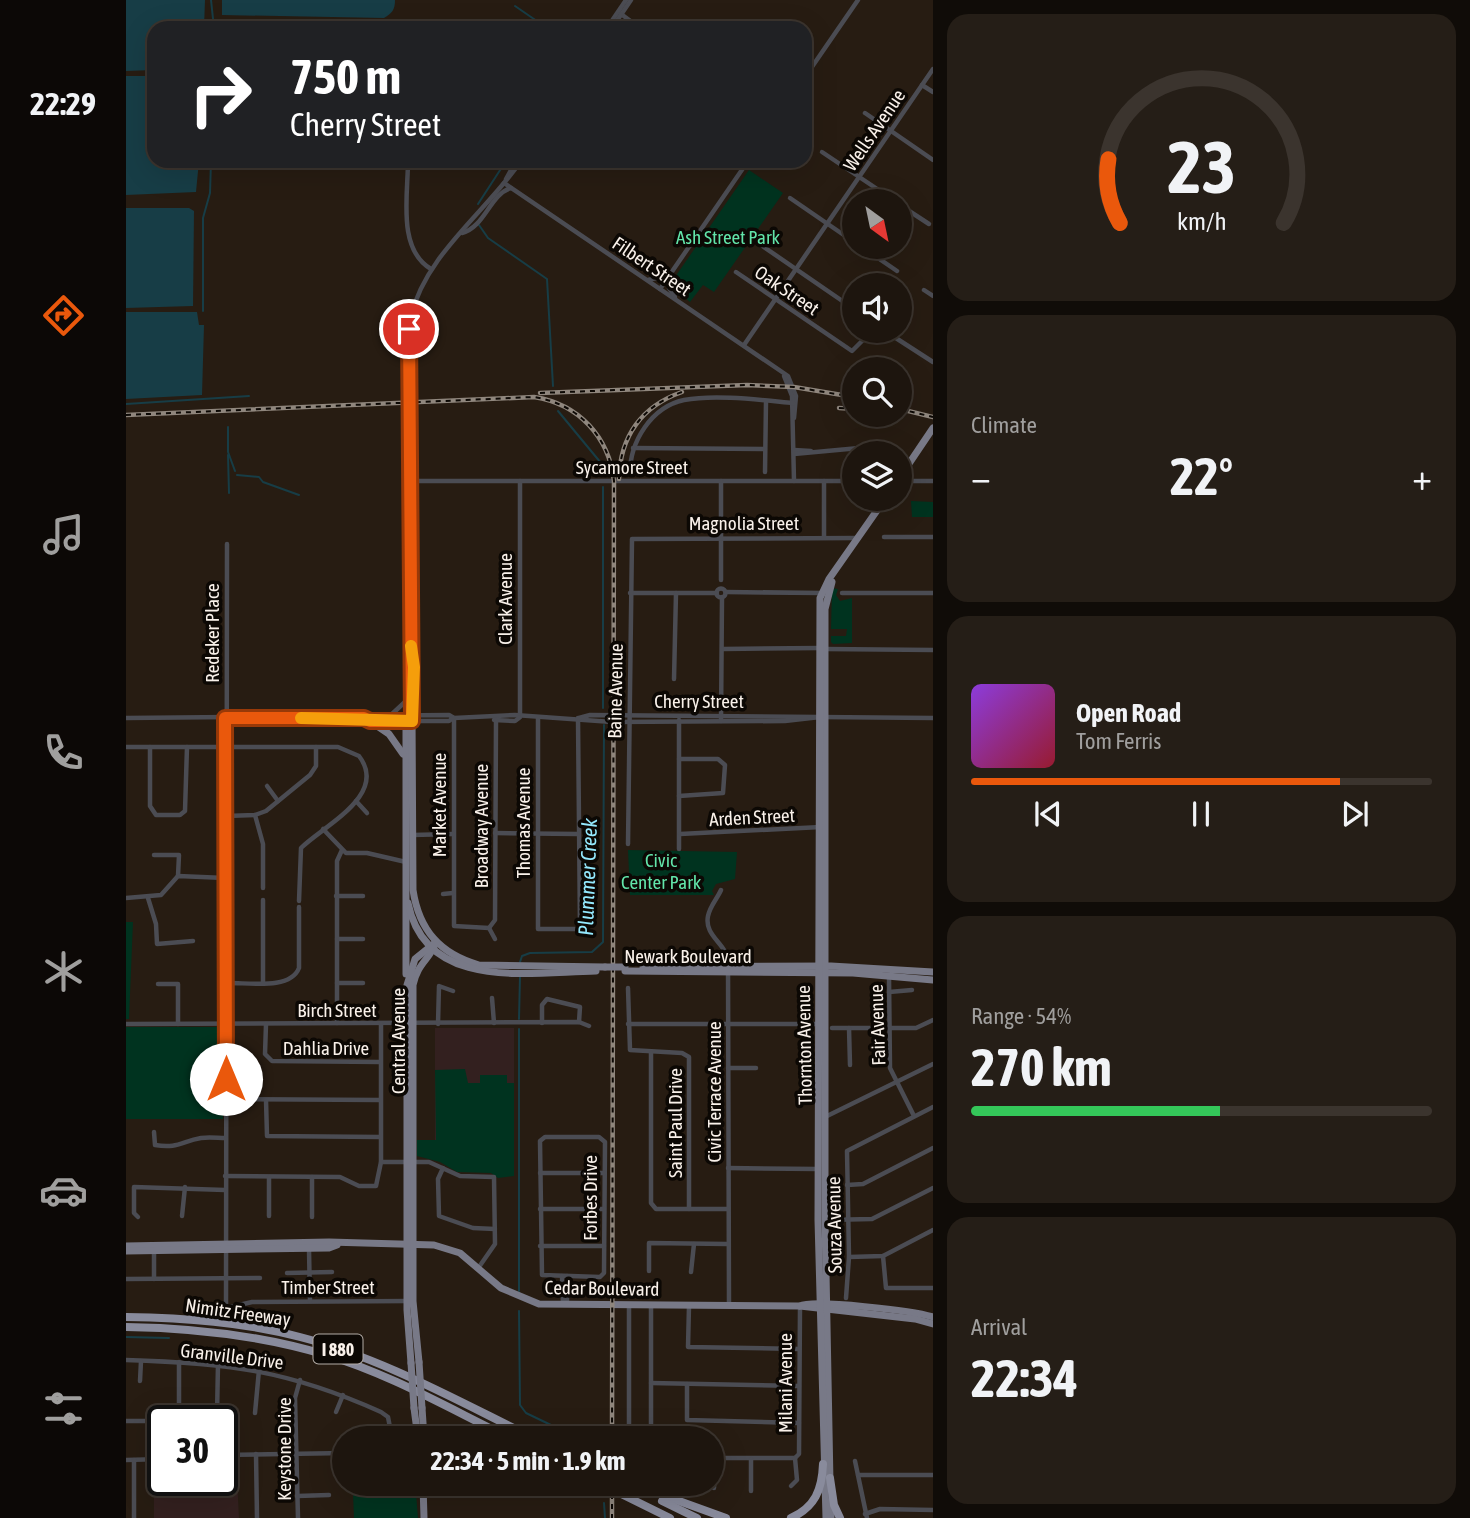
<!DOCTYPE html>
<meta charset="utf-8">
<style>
:root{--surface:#1d150e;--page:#251e17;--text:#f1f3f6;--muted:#a09f9e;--line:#3b342e;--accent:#ea580c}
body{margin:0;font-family:"Asap Condensed",sans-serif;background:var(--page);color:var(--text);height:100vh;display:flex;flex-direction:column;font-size:26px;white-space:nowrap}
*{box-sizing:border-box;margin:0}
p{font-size:23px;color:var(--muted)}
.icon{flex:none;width:38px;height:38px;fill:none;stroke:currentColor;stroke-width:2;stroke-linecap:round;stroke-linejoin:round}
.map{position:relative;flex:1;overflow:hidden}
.drawer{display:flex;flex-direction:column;gap:14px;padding:14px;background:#100c08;width:537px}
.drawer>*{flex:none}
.banner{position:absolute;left:21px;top:21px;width:665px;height:147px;border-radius:21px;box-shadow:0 7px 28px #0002,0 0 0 2px var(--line);background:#202124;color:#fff;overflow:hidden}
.needle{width:46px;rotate:147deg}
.fabs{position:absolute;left:716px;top:189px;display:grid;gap:14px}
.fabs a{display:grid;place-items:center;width:70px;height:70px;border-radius:50%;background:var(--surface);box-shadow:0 7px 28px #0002,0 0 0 2px var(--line);font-size:35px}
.speed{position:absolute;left:21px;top:1405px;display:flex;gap:14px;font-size:35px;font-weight:700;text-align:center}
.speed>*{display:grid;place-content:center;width:91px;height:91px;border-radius:50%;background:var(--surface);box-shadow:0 7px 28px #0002,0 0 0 2px var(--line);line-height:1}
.speed .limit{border:4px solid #111;border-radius:10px;background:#fff;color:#111}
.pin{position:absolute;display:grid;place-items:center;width:60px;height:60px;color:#fff;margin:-30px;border:4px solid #fff;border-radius:50%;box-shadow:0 2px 7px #0007}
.me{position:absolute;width:77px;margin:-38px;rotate:0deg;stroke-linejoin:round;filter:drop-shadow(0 0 5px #0008)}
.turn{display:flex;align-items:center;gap:24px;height:147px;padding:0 28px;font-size:32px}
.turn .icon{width:91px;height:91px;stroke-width:2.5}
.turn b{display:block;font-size:49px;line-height:60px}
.big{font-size:52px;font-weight:700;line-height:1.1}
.drawer .card{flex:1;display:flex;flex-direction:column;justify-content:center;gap:10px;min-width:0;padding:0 24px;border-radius:21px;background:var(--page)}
.drawer .dial{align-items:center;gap:0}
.dial svg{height:182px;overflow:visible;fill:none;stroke:var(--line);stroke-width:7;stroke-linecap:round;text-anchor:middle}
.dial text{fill:var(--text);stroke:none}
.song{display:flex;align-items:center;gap:21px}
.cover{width:84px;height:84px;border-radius:10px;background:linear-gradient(135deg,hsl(270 70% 55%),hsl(350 70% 35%))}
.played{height:7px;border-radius:4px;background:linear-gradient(90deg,var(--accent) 80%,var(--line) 80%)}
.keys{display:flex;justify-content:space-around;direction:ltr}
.heat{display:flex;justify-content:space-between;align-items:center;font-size:38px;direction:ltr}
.charge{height:10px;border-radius:5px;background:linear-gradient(90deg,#34c759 54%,var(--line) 0)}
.trip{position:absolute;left:206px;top:1426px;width:392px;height:70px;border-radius:35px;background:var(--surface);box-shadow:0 7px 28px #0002,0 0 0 2px var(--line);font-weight:700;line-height:70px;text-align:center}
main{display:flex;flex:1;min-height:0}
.tabs{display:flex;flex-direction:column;width:126px;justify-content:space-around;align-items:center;background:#0c0806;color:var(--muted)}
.tabs .icon{width:49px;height:49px}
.tabs .current{color:var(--accent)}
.tabs b{font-size:32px;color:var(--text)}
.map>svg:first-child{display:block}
.education{fill:#33201f}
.green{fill:#00331f}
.water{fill:#173d46}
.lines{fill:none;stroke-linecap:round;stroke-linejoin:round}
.stream{stroke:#173d46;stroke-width:2}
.minor{stroke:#4b4c53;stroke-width:4.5}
.major{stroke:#787987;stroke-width:7}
.highway{stroke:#898b9c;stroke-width:8}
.rail-casing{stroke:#8f867d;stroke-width:4.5}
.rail{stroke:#0c0804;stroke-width:2;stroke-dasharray:5;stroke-linecap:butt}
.major-bridge{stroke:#787987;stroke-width:7}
.route-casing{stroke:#983908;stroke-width:18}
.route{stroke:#ea580c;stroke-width:12}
.slow{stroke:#f59e0b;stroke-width:12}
.labels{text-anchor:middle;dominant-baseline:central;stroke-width:7;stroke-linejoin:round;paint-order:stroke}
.shield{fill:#0c0804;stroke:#b2aba5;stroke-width:2}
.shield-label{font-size:18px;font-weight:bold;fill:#f9f1ea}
.street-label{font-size:19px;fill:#f9f1ea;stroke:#0c0804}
.park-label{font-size:19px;fill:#62e5aa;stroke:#0c0804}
.water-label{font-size:21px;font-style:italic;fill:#94e9fe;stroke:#0c0804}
</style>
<main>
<nav class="tabs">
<b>22:29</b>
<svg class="icon current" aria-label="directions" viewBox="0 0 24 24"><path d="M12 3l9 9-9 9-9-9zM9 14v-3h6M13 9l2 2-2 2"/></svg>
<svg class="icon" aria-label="music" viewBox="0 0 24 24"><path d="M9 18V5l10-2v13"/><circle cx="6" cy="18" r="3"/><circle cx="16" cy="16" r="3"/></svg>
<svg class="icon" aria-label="phone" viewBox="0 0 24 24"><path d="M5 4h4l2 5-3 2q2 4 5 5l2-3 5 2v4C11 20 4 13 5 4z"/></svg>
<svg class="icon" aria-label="climate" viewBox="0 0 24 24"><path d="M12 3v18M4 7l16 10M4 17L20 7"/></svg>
<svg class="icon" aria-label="car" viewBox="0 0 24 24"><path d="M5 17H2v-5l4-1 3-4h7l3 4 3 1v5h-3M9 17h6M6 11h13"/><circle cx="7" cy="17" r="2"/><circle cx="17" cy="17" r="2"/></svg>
<svg class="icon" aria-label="filters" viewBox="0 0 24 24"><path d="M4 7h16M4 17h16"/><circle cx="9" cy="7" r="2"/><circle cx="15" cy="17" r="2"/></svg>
</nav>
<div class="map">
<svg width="807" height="1518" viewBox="0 0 807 1518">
<rect width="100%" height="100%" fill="#271c12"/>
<!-- education -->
<g class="education">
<path d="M309,1028H388V1141L309,1140Z"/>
<path d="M110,1458L113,1518H28V1463H37V1480H96V1459Z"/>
</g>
<!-- green -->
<g class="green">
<path d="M623,170L657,193L588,292L577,285L564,302L545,286L549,277Z"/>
<path d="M785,501L807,502V517H786Z"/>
<path d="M706,588L712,589L710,595L714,601L726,598V643L707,644L705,642V636H720L721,629H705Z"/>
<path d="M502,850L611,852L609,879L590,884L586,891L588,895H504Z"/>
<path d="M0,922H7L3,1019H0Z"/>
<rect x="0" y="1027" width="97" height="92"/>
<path d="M339,1069L342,1083H354V1075H381V1083H388V1176L372,1178L365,1173L331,1172L314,1162L291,1156V1140H310L309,1070Z"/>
<path d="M227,1494H290L292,1518H228Z"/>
</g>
<!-- water -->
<g class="water">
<path d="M0,0H79L78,28H28V70L0,71Z"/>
<path d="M96,0H269C269,10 266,13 258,18L96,15Z"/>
<path d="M0,76H28V161H73L70,192L0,195Z"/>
<path d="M0,208H63L68,211L67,306L0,308Z"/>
<path d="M0,312H71L73,325H78L76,395L0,399Z"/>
</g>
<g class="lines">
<!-- stream -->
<g class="stream">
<path d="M85,0L88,28"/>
<path d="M389,6L421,28"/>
<path d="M352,204L380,161"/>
<path d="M353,225L362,238L421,279L427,386"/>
<path d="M77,311V218L84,193L85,161"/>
<path d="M0,404L123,396"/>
<path d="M432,411L475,463L477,475"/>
<path d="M102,427V452L109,471"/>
<path d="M102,455L103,493"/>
<path d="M111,475L133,477L137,482L173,495"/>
<path d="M477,487V708"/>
<path d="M394,962L396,956L404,953L466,952L477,942L478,725"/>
<path d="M393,1019L394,976"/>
<path d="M393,1291V1029"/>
<path d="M393,1311L394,1405L400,1413L452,1438"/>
<path d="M0,1337L43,1338"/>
<path d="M478,1503L479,1518"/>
</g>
<!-- minor -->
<g class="minor">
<path d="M495,14L514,28"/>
<path d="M481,28L500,0"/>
<path d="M486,28L505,0"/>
<path d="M679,77L732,0"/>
<path d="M796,85L807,92"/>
<path d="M739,113L807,160"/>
<path d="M696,152L769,201"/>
<path d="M282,161C282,195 271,249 305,269"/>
<path d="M380,179L390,161"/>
<path d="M378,183L662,376L670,396L668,418"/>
<path d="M664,198L728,242"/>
<path d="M774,205L803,224"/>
<path d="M336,233C359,227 364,194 385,188"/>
<path d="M632,243L728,309"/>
<path d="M736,247L771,271"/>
<path d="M610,272L726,351L746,331"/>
<path d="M544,276L543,288L549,297"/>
<path d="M522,280L543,275"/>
<path d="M534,289L622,161"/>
<path d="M798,290L807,296"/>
<path d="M759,331L807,362"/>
<path d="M618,345L807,69"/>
<path d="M658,376L666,396L668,481"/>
<path d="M507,448L639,449"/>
<path d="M668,450L685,451"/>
<path d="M668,454L755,446"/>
<path d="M639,472L640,401"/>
<path d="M504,473C504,442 525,407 558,400C589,394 635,400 667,403"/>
<path d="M283,481H728"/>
<path d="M394,481V717"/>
<path d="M595,481V580"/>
<path d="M698,481V537"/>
<path d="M774,481H807"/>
<path d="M758,537H807"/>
<path d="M101,544L100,1308L126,1302L283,1301"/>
<circle cx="595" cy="593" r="4.5"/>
<path d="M600,592L696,593"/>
<path d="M504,593H591"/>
<path d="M716,593H807"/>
<path d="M597,649L694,648"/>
<path d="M699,649L807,650"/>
<path d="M548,679L550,593"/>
<path d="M266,714L280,701"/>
<path d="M280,714L285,659"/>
<path d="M286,714L285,316C300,254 360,212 395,161"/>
<path d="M0,718L323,715L328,718L389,715L486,722L659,721L694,717"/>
<path d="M328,718V926L363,928"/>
<path d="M412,718V929H454L452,718"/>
<path d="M453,718L464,715L807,718"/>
<path d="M368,720L389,721L393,718"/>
<path d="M553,720V849"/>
<path d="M246,721H323L327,718"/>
<path d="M595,721L596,597"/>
<path d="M0,747H212L233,756C263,795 197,826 175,848L173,901"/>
<path d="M24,747V806L30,815H54L59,811L61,747"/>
<path d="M553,759H592L599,765L597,793L553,796"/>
<path d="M141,786L152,801"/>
<path d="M230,801L241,813"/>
<path d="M129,815L137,844V888"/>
<path d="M100,816L129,815L140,811L184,775L190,766V747"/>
<path d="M197,829L220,853H241L280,862"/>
<path d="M369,833L452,834"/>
<path d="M554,834L695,827"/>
<path d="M286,835L327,834"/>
<path d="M502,844L506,539L731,538"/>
<path d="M28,855H53L52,876"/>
<path d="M595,890C591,899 584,906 582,916C578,936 600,943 602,961L603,1304"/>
<path d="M317,894L327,893"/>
<path d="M210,896H237"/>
<path d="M0,898L35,895L52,876L99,878"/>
<path d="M22,898L30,924L31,944L67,941"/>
<path d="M137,900V982"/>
<path d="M363,928L369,920L370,721"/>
<path d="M363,928L369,939"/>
<path d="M211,939H237"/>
<path d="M763,976L764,1068L788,1116"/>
<path d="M99,983C120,982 164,991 173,968V907"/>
<path d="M211,983H237"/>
<path d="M32,984H52V1024"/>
<path d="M502,988L504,1050L556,1053L563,1057V1209"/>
<path d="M763,992L786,990"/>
<path d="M366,998L368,1023"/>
<path d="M211,1023V861L216,850"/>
<path d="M416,1023V1005L421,999L454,1007L453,1022"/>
<path d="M0,1024L453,1022L463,1026"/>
<path d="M140,1024L139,1054L146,1061L254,1062"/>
<path d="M312,1024L313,986L327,991"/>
<path d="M502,1024H692"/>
<path d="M706,1028H790L807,1020"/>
<path d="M723,1028L724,1065"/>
<path d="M525,1053V1203L530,1209H601"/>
<path d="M602,1068H630"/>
<path d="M100,1099L254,1100"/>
<path d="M140,1100L141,1136L254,1137"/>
<path d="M699,1117L807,1064"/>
<path d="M28,1132L29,1145C52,1149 56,1141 75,1138C83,1137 92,1138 99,1138"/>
<path d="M419,1137H473L479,1142L478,1273L474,1277L416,1275L414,1141Z"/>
<path d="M255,1162H303L334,1176L368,1177L369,1244L353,1267"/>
<path d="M317,1168L312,1179L313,1216L347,1228L369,1229"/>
<path d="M602,1168L692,1169"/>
<path d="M414,1173H478"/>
<path d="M99,1176L214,1177L233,1186H250L255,1162V1024"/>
<path d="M143,1177V1216"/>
<path d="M186,1177V1217"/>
<path d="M721,1185L737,1184L807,1148"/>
<path d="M414,1209H478"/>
<path d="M56,1216L59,1187"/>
<path d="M12,1217L8,1213V1187L99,1190"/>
<path d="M700,1220L746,1219L807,1188"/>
<path d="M414,1246H478"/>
<path d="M183,1249L184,1301"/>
<path d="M28,1251V1279"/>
<path d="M757,1256L760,1288H807"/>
<path d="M723,1257L757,1256L807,1230"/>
<path d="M523,1271V1243L601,1244"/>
<path d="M565,1272L568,1244"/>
<path d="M161,1273L206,1272"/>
<path d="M436,1276L437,1304"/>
<path d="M441,1276V1304"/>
<path d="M0,1279L134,1278"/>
<path d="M720,1298L723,1257L721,1151L807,1107"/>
<path d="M525,1305V1438"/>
<path d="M563,1306L562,1347L673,1349"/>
<path d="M0,1360C101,1363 162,1370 255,1412L262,1417L266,1438"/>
<path d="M53,1362V1421"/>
<path d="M14,1381L15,1361"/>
<path d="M525,1383L673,1386"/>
<path d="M561,1384V1420L673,1423"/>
<path d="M210,1412L217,1395"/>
<path d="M129,1413L133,1370"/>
<path d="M91,1415L92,1364"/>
<path d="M0,1421H53"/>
<path d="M503,1438V1305"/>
<path d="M130,1454L131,1518"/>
<path d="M96,1455L219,1453"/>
<path d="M586,1458H669"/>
<path d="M669,1458L673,1454L674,1307"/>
<path d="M0,1460L37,1459"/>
<path d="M729,1461L741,1518"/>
<path d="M732,1475H807"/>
<path d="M665,1486L671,1480L669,1458"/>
<path d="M588,1488L589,1458"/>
<path d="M625,1491V1459"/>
<path d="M171,1496L203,1495"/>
<path d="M739,1514L754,1509L807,1510"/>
<path d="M8,1518V1460"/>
<path d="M172,1518L169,1398L174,1380"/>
</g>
<!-- major -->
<g class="major">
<path d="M774,477L807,428"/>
<path d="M280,714V974"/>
<path d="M286,714L287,890C293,930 314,954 353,965L479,967"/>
<path d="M244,721L263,734L277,754"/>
<path d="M282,903C300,992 403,972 470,971"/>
<path d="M517,967L705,966L807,972"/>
<path d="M499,971L727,973L807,980"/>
<path d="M0,1246L203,1242L308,1245L334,1253L375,1288L413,1304L674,1306L789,1319L807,1324"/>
<path d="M0,1251L203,1248L211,1245"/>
<path d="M674,1306C687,1299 789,1311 807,1317"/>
<path d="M293,1362L287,1301V985C292,962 304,960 310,942"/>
<path d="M285,1363L281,1310V985L289,959L310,942"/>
<path d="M288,1408L292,1438"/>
<path d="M296,1408L298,1438"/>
<path d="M704,1482L699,1220V609L706,582"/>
<path d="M297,1484L298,1518"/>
<path d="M705,1501V1518"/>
<path d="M700,1518L692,1220L694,598L703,579L759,499"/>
</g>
<!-- highway -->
<g class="highway">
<path d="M0,1317C59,1318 117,1322 174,1337C256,1358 332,1401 408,1438"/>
<path d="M0,1327C68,1328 134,1335 200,1355C264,1374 324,1409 384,1438"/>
<path d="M704,1478L708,1505L714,1518"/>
<path d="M475,1484L544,1518"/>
<path d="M506,1484L600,1518"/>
<path d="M536,1501L571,1518"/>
<path d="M665,1518C689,1507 696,1490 697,1464"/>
</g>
<defs>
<g id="rail">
<path d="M414,393L621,385L668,387L728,397"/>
<path d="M713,408L728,409"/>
<path d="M774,409L807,417"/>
<path d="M0,415L408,397C453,404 483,437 488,481L486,1438"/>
<path d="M493,479C494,436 516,406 556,392"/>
<path d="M486,1484V1518"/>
</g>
</defs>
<!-- rail casing -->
<use href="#rail" class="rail-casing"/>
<!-- rail -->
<use href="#rail" class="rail"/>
<!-- major-bridge -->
<g class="major-bridge">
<path d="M479,967H499"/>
<path d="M293,1362L296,1408"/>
<path d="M285,1363L288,1408"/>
</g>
</g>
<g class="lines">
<defs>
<path id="route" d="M100,1079L99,718H238L244,721H286L283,329"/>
</defs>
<!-- route casing -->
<use href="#route" class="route-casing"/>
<!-- route -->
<use href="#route" class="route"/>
<!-- slow -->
<path class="slow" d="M175,718L286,721L288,667L285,646"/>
</g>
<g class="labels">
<!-- shield labels -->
<rect class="shield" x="187.5" y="1334.5" width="49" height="29" rx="5"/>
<g class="shield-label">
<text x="212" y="1349">I 880</text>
</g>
<!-- street labels -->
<g class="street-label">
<text transform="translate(748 130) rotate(-56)">Wells Avenue</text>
<text transform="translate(526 266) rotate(34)">Filbert Street</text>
<text transform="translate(661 290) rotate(34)">Oak Street</text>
<text x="506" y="467">Sycamore Street</text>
<text x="618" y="523">Magnolia Street</text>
<text transform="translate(379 599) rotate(-90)">Clark Avenue</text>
<text transform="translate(86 633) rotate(-90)">Redeker Place</text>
<text transform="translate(489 691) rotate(-89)">Baine Avenue</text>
<text x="573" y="701">Cherry Street</text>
<text transform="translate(313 805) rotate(-90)">Market Avenue</text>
<text transform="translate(626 817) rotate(-3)">Arden Street</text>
<text transform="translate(397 823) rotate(-90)">Thomas Avenue</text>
<text transform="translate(355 826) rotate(-90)">Broadway Avenue</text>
<text x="562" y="956">Newark Boulevard</text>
<text x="211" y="1010">Birch Street</text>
<text transform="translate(751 1025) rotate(-92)">Fair Avenue</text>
<text transform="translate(272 1041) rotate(-90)">Central Avenue</text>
<text transform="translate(678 1045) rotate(-91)">Thornton Avenue</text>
<text x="200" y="1048">Dahlia Drive</text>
<text transform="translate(588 1092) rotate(-90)">Civic Terrace Avenue</text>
<text transform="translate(549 1123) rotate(-90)">Saint Paul Drive</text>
<text transform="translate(464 1198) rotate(-90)">Forbes Drive</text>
<text transform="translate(708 1225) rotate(-91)">Souza Avenue</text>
<text x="202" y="1287">Timber Street</text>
<text transform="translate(476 1288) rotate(1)">Cedar Boulevard</text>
<text transform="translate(112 1312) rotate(8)">Nimitz Freeway</text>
<text transform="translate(106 1356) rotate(7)">Granville Drive</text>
<text transform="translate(659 1383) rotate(-90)">Milani Avenue</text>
<text transform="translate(158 1449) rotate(-90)">Keystone Drive</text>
</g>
<!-- park labels -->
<g class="park-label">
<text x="602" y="237">Ash Street Park</text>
<text x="535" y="860">Civic<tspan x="535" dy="22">Center Park</tspan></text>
</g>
<!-- water labels -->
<g class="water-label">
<text transform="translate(461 877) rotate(-88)">Plummer Creek</text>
</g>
</g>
</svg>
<div class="fabs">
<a><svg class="needle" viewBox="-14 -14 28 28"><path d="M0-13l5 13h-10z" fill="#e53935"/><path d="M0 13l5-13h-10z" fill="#a09f9e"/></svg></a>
<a><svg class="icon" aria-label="sound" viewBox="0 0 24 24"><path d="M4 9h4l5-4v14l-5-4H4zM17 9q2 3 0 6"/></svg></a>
<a><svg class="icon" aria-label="search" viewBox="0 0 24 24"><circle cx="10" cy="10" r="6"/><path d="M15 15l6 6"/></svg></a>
<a><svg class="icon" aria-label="layers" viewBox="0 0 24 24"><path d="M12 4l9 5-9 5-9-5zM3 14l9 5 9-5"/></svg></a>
</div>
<div class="speed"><div class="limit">30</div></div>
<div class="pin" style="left:283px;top:329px;background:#d93025"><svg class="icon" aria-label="arrive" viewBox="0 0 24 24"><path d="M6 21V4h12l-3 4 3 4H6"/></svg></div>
<svg class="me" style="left:100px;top:1079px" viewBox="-20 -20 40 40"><circle r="19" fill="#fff"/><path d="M0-13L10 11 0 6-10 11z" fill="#ea580c"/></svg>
<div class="trip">22:34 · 5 min · 1.9 km</div>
<div class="banner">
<div class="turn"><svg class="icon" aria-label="right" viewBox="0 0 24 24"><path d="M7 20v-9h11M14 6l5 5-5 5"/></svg><div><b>750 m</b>Cherry Street</div></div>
</div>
</div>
<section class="drawer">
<div class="card dial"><svg viewBox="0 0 100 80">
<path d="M14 69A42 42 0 1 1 86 69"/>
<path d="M14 69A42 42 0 0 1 9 41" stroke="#ea580c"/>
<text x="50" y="56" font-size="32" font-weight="700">23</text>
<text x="50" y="72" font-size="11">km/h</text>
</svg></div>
<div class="card"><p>Climate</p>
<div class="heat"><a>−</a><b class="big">22°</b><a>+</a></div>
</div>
<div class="card">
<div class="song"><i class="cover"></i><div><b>Open Road</b><p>Tom Ferris</p></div></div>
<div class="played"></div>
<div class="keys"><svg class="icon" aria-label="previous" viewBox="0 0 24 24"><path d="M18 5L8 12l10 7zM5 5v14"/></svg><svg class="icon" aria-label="pause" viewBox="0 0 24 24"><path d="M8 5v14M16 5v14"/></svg><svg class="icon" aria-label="next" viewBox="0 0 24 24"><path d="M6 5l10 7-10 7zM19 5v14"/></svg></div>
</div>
<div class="card"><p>Range · 54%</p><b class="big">270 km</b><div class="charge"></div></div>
<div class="card"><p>Arrival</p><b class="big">22:34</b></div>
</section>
</main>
